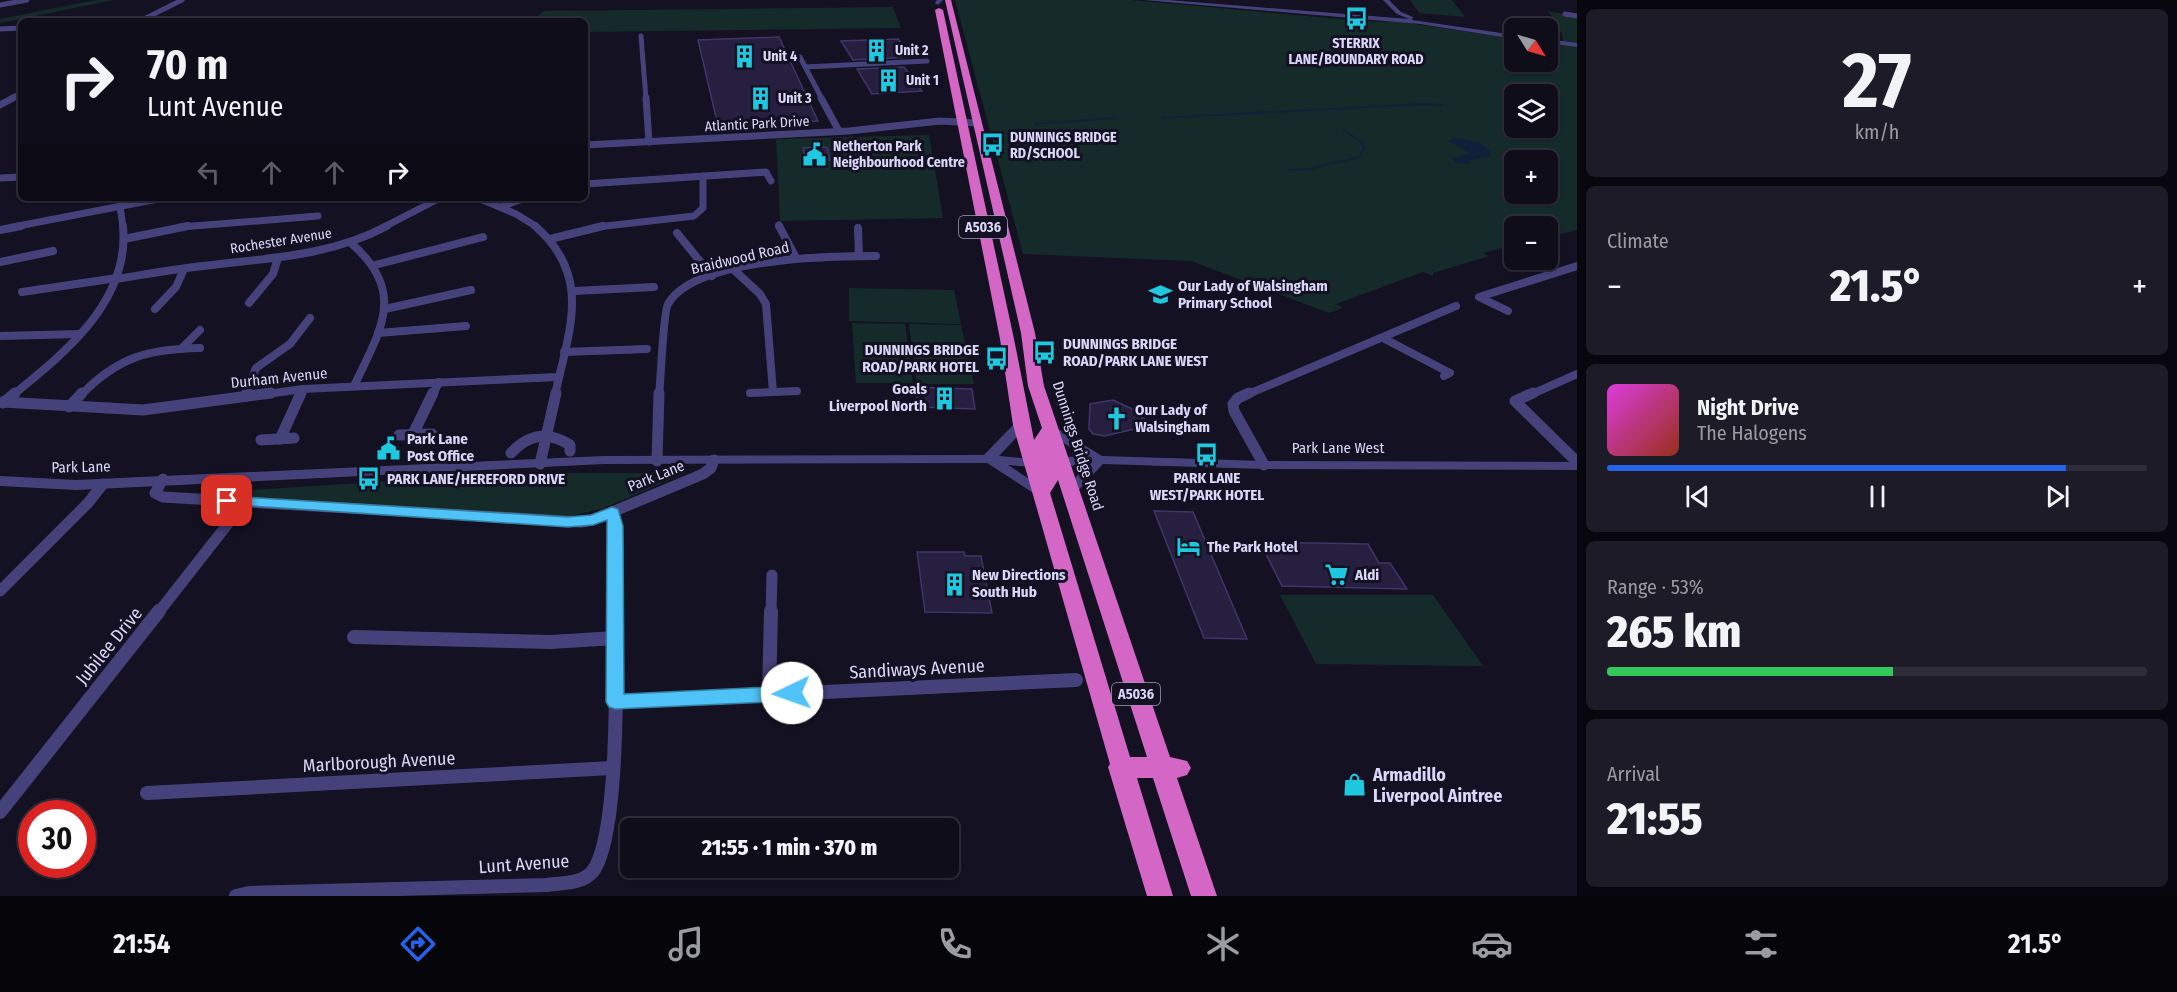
<!DOCTYPE html>
<meta charset="utf-8">
<style>
:root{--surface:#0f0d1a;--page:#1d1b27;--text:#f1f3f6;--muted:#9b9ca2;--line:#2f2d39;--accent:#2563eb}
body{margin:0;font-family:"Fira Sans Condensed",sans-serif;background:var(--page);color:var(--text);height:100vh;display:flex;flex-direction:column;font-size:22px;white-space:nowrap}
*{box-sizing:border-box;margin:0}
p{font-size:20px;color:var(--muted)}
.icon{flex:none;width:33px;height:33px;fill:none;stroke:currentColor;stroke-width:2;stroke-linecap:round;stroke-linejoin:round}
.map{position:relative;flex:1;overflow:hidden}
.panel{display:flex;flex-direction:column;gap:9px;padding:9px;background:#08070e;width:600px}
.panel>*{flex:none}
.banner{position:absolute;left:18px;top:18px;width:570px;height:183px;border-radius:9px;box-shadow:0 2px 4px #0004,0 0 0 2px var(--line);background:#0f0d1a;color:var(--text);overflow:hidden}
.needle{width:39px;rotate:127deg}
.buttons{position:absolute;left:1504px;top:18px;display:grid;gap:12px}
.buttons a{display:grid;place-items:center;width:54px;height:54px;border-radius:9px;background:var(--surface);box-shadow:0 2px 4px #0004,0 0 0 2px var(--line);font-size:30px}
.speed{position:absolute;left:18px;top:800px;display:flex;gap:12px;font-size:30px;font-weight:700;text-align:center}
.speed>*{display:grid;place-content:center;width:78px;height:78px;border-radius:50%;background:var(--surface);box-shadow:0 2px 4px #0004,0 0 0 2px var(--line);line-height:1}
.speed .limit{border:9px solid #d22;background:#fff;color:#111}
.pin{position:absolute;display:grid;place-items:center;width:51px;height:51px;color:#fff;margin:-26px;border-radius:12px;box-shadow:0 3px 9px #0006}
.me{position:absolute;width:66px;margin:-33px;rotate:267deg;stroke-linejoin:round;filter:drop-shadow(0 0 4px #0008)}
.turn{display:flex;align-items:center;gap:21px;height:126px;padding:0 30px;font-size:27px}
.turn .icon{width:78px;height:78px;stroke-width:2.5}
.turn b{display:block;font-size:42px;line-height:51px}
.lanes{display:flex;align-items:center;height:57px;padding:0 30px;background:#0003;justify-content:center;gap:30px;direction:ltr}
.lanes .off{opacity:.35}
.big{font-size:45px;font-weight:800;line-height:1.1}
.panel .tile{flex:1;display:flex;flex-direction:column;justify-content:center;gap:9px;min-width:0;padding:0 21px;border-radius:9px;background:var(--page)}
.panel .dial{align-items:center;gap:0}
.dial b{font-size:78px;line-height:1}
.song{display:flex;align-items:center;gap:18px}
.cover{width:72px;height:72px;border-radius:9px;background:linear-gradient(135deg,hsl(300 70% 55%),hsl(10 70% 35%))}
.played{height:6px;border-radius:3px;background:linear-gradient(90deg,var(--accent) 85%,var(--line) 85%)}
.keys{display:flex;justify-content:space-around;direction:ltr}
.heat{display:flex;justify-content:space-between;align-items:center;font-size:33px;direction:ltr}
.charge{height:9px;border-radius:4px;background:linear-gradient(90deg,#34c759 53%,var(--line) 0)}
.trip{position:absolute;left:620px;top:818px;width:339px;height:60px;border-radius:9px;background:var(--surface);box-shadow:0 2px 4px #0004,0 0 0 2px var(--line);font-weight:800;line-height:60px;text-align:center}
.dock{display:flex;height:96px;justify-content:space-around;align-items:center;background:#06050a;color:var(--muted)}
.dock .icon{width:42px;height:42px}
.dock .selected{color:var(--accent)}
.dock b{font-size:27px;color:var(--text)}
main{display:flex;flex:1;min-height:0}
.map>svg:first-child{display:block}
.green{fill:#152b2a;fill-rule:evenodd}
.water{fill:#10203b}
.lines{fill:none;stroke-linecap:round;stroke-linejoin:round}
.stream{stroke:#10203b;stroke-width:2}
.building{fill:#261f40;stroke:#3f3569;stroke-width:1.5}
.minor-far4{stroke:#45427b;stroke-width:5}
.minor-far3{stroke:#45427b;stroke-width:7}
.minor-far2{stroke:#45427b;stroke-width:8}
.minor-far1{stroke:#45427b;stroke-width:11}
.minor{stroke:#45427b;stroke-width:14}
.tertiary{fill:#45427b;fill-rule:evenodd}
.trunk{fill:#d467c6;fill-rule:evenodd}
.route{fill:#4fc3f7;stroke:#337fa1;stroke-width:1.5}
.labels{text-anchor:middle;dominant-baseline:central;stroke-width:6;stroke-linejoin:round;paint-order:stroke}
.far-poi-label{font-size:14px;font-weight:bold;fill:#dbd7fa;stroke:#141122;text-anchor:start}
.far-street-label{font-size:14px;fill:#dbd7fa;stroke:#141122}
.shield{fill:#141122;stroke:#9f9cb9;stroke-width:1.5}
.shield-label{font-size:14px;font-weight:bold;fill:#dbd7fa}
.street-label{font-size:15px;fill:#dbd7fa;stroke:#141122}
.poi-label{font-size:15px;font-weight:bold;fill:#dbd7fa;stroke:#141122;text-anchor:start}
.near-street-label{font-size:18px;fill:#dbd7fa;stroke:#141122}
.near-poi-label{font-size:18px;font-weight:bold;fill:#dbd7fa;stroke:#141122;text-anchor:start}
</style>
<main>
<div class="map">
<svg width="1577" height="896" viewBox="0 0 1577 896">
<rect width="100%" height="100%" fill="#141122"/>
<!-- green -->
<g class="green">
<path d="M96,0H114L0,23V19Z"/>
<path d="M955,0H1130L1362,21L1402,22L1515,39V62H1548V43L1577,47V230L1548,237V226H1515V245L1483,253L1489,256L1433,273V276L1423,272L1336,304L1343,308L1329,313L1191,261L1023,254ZM1515,94H1548V128H1515ZM1515,160H1548V194H1515Z"/>
<path d="M1410,0H1452L1465,17L1419,13Z"/>
<path d="M893,7L901,28L585,32V21H531L544,11Z"/>
<path d="M1547,11L1577,16V46L1563,44L1562,33L1546,18L1555,19Z"/>
<path d="M929,135L943,218L780,221L776,139Z"/>
<path d="M849,288L954,290L961,324L849,321Z"/>
<path d="M852,323L905,324L913,383H856Z"/>
<path d="M909,324L961,325L974,384H917Z"/>
<path d="M520,473H686L604,508L567,517L222,496L217,492Z"/>
<path d="M1280,595H1433L1483,666L1316,664Z"/>
</g>
<!-- water -->
<path class="water" d="M1454,138C1468,140 1486,140 1492,156L1471,160L1468,164L1455,163L1452,158L1468,154L1467,151L1448,141Z"/>
<g class="lines">
<!-- stream -->
<g class="stream">
<path d="M1162,118L1424,104L1442,105"/>
<path d="M1035,124L1116,118"/>
<path d="M1288,170L1310,169L1359,157L1364,148L1362,142L1343,130"/>
</g>
</g>
<!-- building -->
<g class="building">
<path d="M779,37L818,121L718,126L698,40Z"/>
<path d="M898,39L912,57L853,60L841,41Z"/>
<path d="M904,67L922,91L872,94L857,69Z"/>
<path d="M823,147L827,148L830,160L806,161L803,148Z"/>
<path d="M916,387L972,389L975,409L918,407Z"/>
<path d="M1113,400L1143,414L1140,417L1156,424L1105,436L1093,434L1089,429L1090,404Z"/>
<path d="M1154,511L1193,512L1247,639L1204,638Z"/>
<path d="M1260,542L1368,544L1379,563H1390L1407,589L1282,586Z"/>
<path d="M917,552H964L965,556H981L992,613L925,612Z"/>
</g>
<g class="lines">
<!-- minor-far4 -->
<g class="minor-far4">
<path d="M0,5L27,0"/>
<path d="M1565,14L1577,16"/>
<path d="M140,21L182,0"/>
<path d="M0,29L21,28"/>
<path d="M641,36L646,99"/>
<path d="M800,57L822,99"/>
<path d="M805,67L927,61"/>
<path d="M10,99L21,93"/>
</g>
<!-- minor-far3 -->
<g class="minor-far3">
<path d="M646,98L649,142"/>
<path d="M821,98L839,131"/>
<path d="M0,105L13,98"/>
<path d="M585,145L849,131L940,121L977,123"/>
<path d="M0,178L21,177"/>
<path d="M585,184L766,172L771,181"/>
<path d="M478,198L516,214L537,227"/>
<path d="M120,206L123,227"/>
<path d="M501,207L525,198"/>
<path d="M779,225L780,227"/>
<path d="M13,227L163,198"/>
<path d="M181,227L318,216"/>
<path d="M384,227L440,198"/>
<path d="M597,227L694,216L703,208V176"/>
</g>
<!-- minor-far2 -->
<g class="minor-far2">
<path d="M535,226C593,276 569,330 555,395"/>
<path d="M779,226L796,258"/>
<path d="M858,228L859,256"/>
<path d="M0,230L21,226"/>
<path d="M677,233L712,276"/>
<path d="M124,239L188,226"/>
<path d="M550,239L603,226"/>
<path d="M351,243C407,292 381,329 354,386"/>
<path d="M0,262L53,251"/>
<path d="M375,265L483,237"/>
<path d="M734,270L760,294L766,304L773,392"/>
<path d="M116,279C148,274 180,268 212,265C272,258 333,255 387,226"/>
<path d="M575,291L654,287"/>
<path d="M22,292L117,278"/>
<path d="M249,303L273,274L278,258"/>
<path d="M155,309L176,287L184,269"/>
<path d="M385,309L471,290"/>
<path d="M1508,311L1479,297L1577,266"/>
<path d="M378,333L466,326"/>
<path d="M0,336L79,334"/>
<path d="M1383,338L1450,373L1444,376"/>
<path d="M182,348L200,330"/>
<path d="M564,352L647,349"/>
<path d="M750,393L797,391"/>
<path d="M13,395C66,352 130,301 123,226"/>
<path d="M81,395C118,357 148,349 200,348"/>
<path d="M246,395L256,368L290,344L310,318"/>
<path d="M260,395L303,389L558,377"/>
<path d="M300,395L303,389"/>
<path d="M433,395L439,382"/>
<path d="M659,395C661,380 663,312 668,304C695,258 828,256 876,256"/>
<path d="M1246,395L1456,306"/>
<path d="M1530,395L1577,374"/>
</g>
<!-- minor-far1 -->
<g class="minor-far1">
<path d="M1249,393L1238,398L1233,404L1234,411L1264,465"/>
<path d="M1533,393L1515,401L1577,462"/>
<path d="M246,396L247,393"/>
<path d="M3,402L143,410L271,393"/>
<path d="M3,403L15,393"/>
<path d="M69,407L82,393"/>
<path d="M413,434L433,393"/>
<path d="M399,435L432,434"/>
<path d="M280,439L301,393"/>
<path d="M261,440L294,438"/>
<path d="M511,453C529,434 548,431 570,445V451"/>
<path d="M657,461L659,393"/>
<path d="M540,464L556,393"/>
<path d="M163,479L155,493L163,497L581,522L593,520L703,474L711,468L714,460"/>
<path d="M612,512L615,526L616,613"/>
<path d="M0,591L88,503L103,484"/>
<path d="M158,613L245,502"/>
<path d="M771,613L772,575"/>
</g>
<!-- minor -->
<g class="minor">
<path d="M354,637L551,642L616,638"/>
<path d="M769,694L771,611"/>
<path d="M615,702L1076,680"/>
<path d="M147,793L612,768"/>
<path d="M0,812L159,611"/>
<path d="M236,896L249,893L546,885C561,883 583,884 593,871C620,834 616,663 616,611"/>
</g>
<!-- tertiary -->
<g class="tertiary">
<path d="M937,0H943L938,5L935,3Z"/>
<path d="M1144,0H1168L1409,19L1397,14L1383,0H1389L1401,12L1413,17L1412,20L1515,35V39L1420,24Z"/>
<path d="M1548,39L1577,43V47L1548,43Z"/>
<path d="M1021,421L1028,425L999,456L1032,459L1084,456L1045,431L1043,428L1050,424L1102,456L1264,461L1577,462V470L1264,469L1103,464L1075,494L1070,496L1063,491L1087,465L1032,467L1008,465L1046,490L1048,493L1041,498L987,463L604,464L76,490L0,486V476L76,480L604,456L984,455L1016,422Z"/>
</g>
<!-- trunk -->
<path class="trunk" d="M945,0H951L1035,333L1044,386L1170,757L1187,761L1191,768L1187,775L1177,778L1217,896H1191L1153,778H1137L1173,896H1147L1108,767L1110,764L1013,425L1000,339L935,10L939,8L943,10L1014,339L1034,440L1042,428L1028,386L1021,333ZM1058,480L1147,757H1130L1050,493Z"/>
</g>
<!-- route -->
<path class="route" d="M227,496L568,517L591,515L612,507L618,509L623,526L624,694L792,686L799,688L801,693L799,699L792,701L615,709L609,707L606,702L607,520L593,525L568,527L222,504L220,501Z"/>
<!-- icons -->
<defs>
<symbol id="bus-bare" viewBox="-9 -9 18 18"><path d="M-5-6H5V4H4V6H2V4H-2V6H-4V4H-5ZM-3.5-4V0h7V-4ZM-3.5 1.2v1.5H-2V1.2ZM2 1.2v1.5H3.5V1.2Z" fill="#1ec9df" stroke="#141122" stroke-width="2.5" paint-order="stroke"/></symbol>
<symbol id="building-bare" viewBox="-9 -9 18 18"><path d="M-4-6H4V6H1V3H-1V6H-4ZM-2.5-4.3h1.7v1.8h-1.7ZM.8-4.3h1.7v1.8H.8ZM-2.5-1h1.7V.8h-1.7ZM.8-1h1.7V.8H.8Z" fill="#1ec9df" stroke="#141122" stroke-width="2.5" paint-order="stroke"/></symbol>
<symbol id="civic-bare" viewBox="-9 -9 18 18"><path d="M-.6-6.5H3V-4.5H.6V-3L4-1V1h2V6H-6V1h2V-1L-.6-3ZM-1.2 2.5V6h2.4V2.5Z" fill="#1ec9df" stroke="#141122" stroke-width="2.5" paint-order="stroke"/></symbol>
<symbol id="school-bare" viewBox="-9 -9 18 18"><path d="M0-5L7-2L0 1L-7-2ZM-4 1L0 2.5L4 1V4Q0 6-4 4Z" fill="#1ec9df" stroke="#141122" stroke-width="2.5" paint-order="stroke"/></symbol>
<symbol id="church-bare" viewBox="-9 -9 18 18"><path d="M-1.2-6h2.4v3.5h3.3v2.4h-3.3V6h-2.4V-.1h-3.3v-2.4h3.3Z" fill="#1ec9df" stroke="#141122" stroke-width="2.5" paint-order="stroke"/></symbol>
<symbol id="hotel-bare" viewBox="-9 -9 18 18"><path d="M-6-4.5h1.5V1H6V5H4.5V3h-9V5H-6ZM-4 0a1.8 1.8 0 1 1 3.6 0ZM.5 0V-2.5h3Q6-2.5 6 0Z" fill="#1ec9df" stroke="#141122" stroke-width="2.5" paint-order="stroke"/></symbol>
<symbol id="supermarket-bare" viewBox="-9 -9 18 18"><path d="M-6-5.5h2.5l.6 2H6L4.5 2H-2.5L-4.4-4H-6ZM-1.5 3.2a1.3 1.3 0 1 0 .1 0ZM3 3.2a1.3 1.3 0 1 0 .1 0Z" fill="#1ec9df" stroke="#141122" stroke-width="2.5" paint-order="stroke"/></symbol>
<symbol id="shop-bare" viewBox="-9 -9 18 18"><path d="M-5-2.5h2.3a2.7 3.5 0 0 1 5.4 0H5L5.5 6h-11ZM-1.5-2.5h3a1.5 2.3 0 0 0-3 0Z" fill="#1ec9df" stroke="#141122" stroke-width="2.5" paint-order="stroke"/></symbol>
</defs>
<g fill-rule="evenodd">
<use href="#bus-bare" x="1340" y="2" width="33" height="33"/>
<use href="#building-bare" x="860" y="34" width="33" height="33"/>
<use href="#building-bare" x="728" y="40" width="33" height="33"/>
<use href="#building-bare" x="872" y="64" width="33" height="33"/>
<use href="#building-bare" x="744" y="82" width="33" height="33"/>
<use href="#bus-bare" x="976" y="128" width="33" height="33"/>
<use href="#civic-bare" x="798" y="138" width="33" height="33"/>
<use href="#school-bare" x="1144" y="278" width="33" height="33"/>
<use href="#bus-bare" x="1028" y="336" width="33" height="33"/>
<use href="#bus-bare" x="980" y="342" width="33" height="33"/>
<use href="#building-bare" x="928" y="382" width="33" height="33"/>
<use href="#church-bare" x="1100" y="402" width="33" height="33"/>
<use href="#civic-bare" x="372" y="432" width="33" height="33"/>
<use href="#bus-bare" x="1190" y="438" width="33" height="33"/>
<use href="#bus-bare" x="352" y="462" width="33" height="33"/>
<use href="#hotel-bare" x="1172" y="530" width="33" height="33"/>
<use href="#supermarket-bare" x="1320" y="558" width="33" height="33"/>
<use href="#building-bare" x="938" y="568" width="33" height="33"/>
<use href="#shop-bare" x="1338" y="768" width="33" height="33"/>
</g>
<g class="labels">
<!-- far-poi labels -->
<g class="far-poi-label">
<text x="1356" y="43" text-anchor="middle">STERRIX<tspan x="1356" dy="16">LANE/BOUNDARY ROAD</tspan></text>
<text x="895" y="50">Unit 2</text>
<text x="763" y="56">Unit 4</text>
<text x="906" y="80">Unit 1</text>
<text x="778" y="98">Unit 3</text>
<text x="1010" y="137">DUNNINGS BRIDGE<tspan x="1010" dy="16">RD/SCHOOL</tspan></text>
<text x="833" y="146">Netherton Park<tspan x="833" dy="16">Neighbourhood Centre</tspan></text>
</g>
<!-- far-street labels -->
<g class="far-street-label">
<text transform="translate(757 124) rotate(-3)">Atlantic Park Drive</text>
<text transform="translate(281 241) rotate(-9)">Rochester Avenue</text>
</g>
<!-- shield labels -->
<g class="shield">
<rect x="959" y="216" width="48" height="22" rx="4.5"/>
<rect x="1112" y="683" width="48" height="22" rx="4.5"/>
</g>
<g class="shield-label">
<text x="983" y="227">A5036</text>
<text x="1136" y="694">A5036</text>
</g>
<!-- street labels -->
<g class="street-label">
<text transform="translate(740 258) rotate(-13)">Braidwood Road</text>
<text transform="translate(279 378) rotate(-6)">Durham Avenue</text>
<text transform="translate(1078 446) rotate(72)">Dunnings Bridge Road</text>
<text x="1338" y="448">Park Lane West</text>
<text transform="translate(81 467) rotate(-1)">Park Lane</text>
<text transform="translate(656 476) rotate(-22)">Park Lane</text>
</g>
<!-- poi labels -->
<g class="poi-label">
<text x="1178" y="286">Our Lady of Walsingham<tspan x="1178" dy="17">Primary School</tspan></text>
<text x="1063" y="344">DUNNINGS BRIDGE<tspan x="1063" dy="17">ROAD/PARK LANE WEST</tspan></text>
<text x="979" y="350" text-anchor="end">DUNNINGS BRIDGE<tspan x="979" dy="17">ROAD/PARK HOTEL</tspan></text>
<text x="927" y="389" text-anchor="end">Goals<tspan x="927" dy="17">Liverpool North</tspan></text>
<text x="1135" y="410">Our Lady of<tspan x="1135" dy="17">Walsingham</tspan></text>
<text x="407" y="439">Park Lane<tspan x="407" dy="17">Post Office</tspan></text>
<text x="1207" y="478" text-anchor="middle">PARK LANE<tspan x="1207" dy="17">WEST/PARK HOTEL</tspan></text>
<text x="387" y="479">PARK LANE/HEREFORD DRIVE</text>
<text x="1207" y="547">The Park Hotel</text>
<text x="972" y="575">New Directions<tspan x="972" dy="17">South Hub</tspan></text>
<text x="1355" y="575">Aldi</text>
</g>
<!-- near-street labels -->
<g class="near-street-label">
<text transform="translate(109 646) rotate(-51)">Jubilee Drive</text>
<text transform="translate(917 669) rotate(-3)">Sandiways Avenue</text>
<text transform="translate(379 762) rotate(-3)">Marlborough Avenue</text>
<text transform="translate(524 864) rotate(-4)">Lunt Avenue</text>
</g>
<!-- near-poi labels -->
<g class="near-poi-label">
<text x="1373" y="775">Armadillo<tspan x="1373" dy="21">Liverpool Aintree</tspan></text>
</g>
</g>
</svg>
<div class="buttons">
<a><svg class="needle" viewBox="-14 -14 28 28"><path d="M0-13l5 13h-10z" fill="#e53935"/><path d="M0 13l5-13h-10z" fill="#9b9ca2"/></svg></a>
<a><svg class="icon" aria-label="layers" viewBox="0 0 24 24"><path d="M12 4l9 5-9 5-9-5zM3 14l9 5 9-5"/></svg></a>
<a>+</a>
<a>−</a>
</div>
<div class="speed"><div class="limit">30</div></div>
<div class="pin" style="left:227px;top:501px;background:#d93025"><svg class="icon" aria-label="arrive" viewBox="0 0 24 24"><path d="M6 21V4h12l-3 4 3 4H6"/></svg></div>
<svg class="me" style="left:792px;top:693px" viewBox="-20 -20 40 40"><circle r="19" fill="#fff"/><path d="M0-13L10 11 0 6-10 11z" fill="#4fc3f7"/></svg>
<div class="trip">21:55 · 1 min · 370 m</div>
<div class="banner">
<div class="turn"><svg class="icon" aria-label="right" viewBox="0 0 24 24"><path d="M7 20v-9h11M14 6l5 5-5 5"/></svg><div><b>70 m</b>Lunt Avenue</div></div>
<div class="lanes"><svg class="icon off" aria-label="left" viewBox="0 0 24 24"><path d="M17 20v-9H6M10 6l-5 5 5 5"/></svg><svg class="icon off" aria-label="ahead" viewBox="0 0 24 24"><path d="M12 20V5M6 11l6-6 6 6"/></svg><svg class="icon off" aria-label="ahead" viewBox="0 0 24 24"><path d="M12 20V5M6 11l6-6 6 6"/></svg><svg class="icon" aria-label="right" viewBox="0 0 24 24"><path d="M7 20v-9h11M14 6l5 5-5 5"/></svg></div>
</div>
</div>
<section class="panel">
<div class="tile dial"><b>27</b><p>km/h</p></div>
<div class="tile"><p>Climate</p>
<div class="heat"><a>−</a><b class="big">21.5°</b><a>+</a></div>
</div>
<div class="tile">
<div class="song"><i class="cover"></i><div><b>Night Drive</b><p>The Halogens</p></div></div>
<div class="played"></div>
<div class="keys"><svg class="icon" aria-label="previous" viewBox="0 0 24 24"><path d="M18 5L8 12l10 7zM5 5v14"/></svg><svg class="icon" aria-label="pause" viewBox="0 0 24 24"><path d="M8 5v14M16 5v14"/></svg><svg class="icon" aria-label="next" viewBox="0 0 24 24"><path d="M6 5l10 7-10 7zM19 5v14"/></svg></div>
</div>
<div class="tile"><p>Range · 53%</p><b class="big">265 km</b><div class="charge"></div></div>
<div class="tile"><p>Arrival</p><b class="big">21:55</b></div>
</section>
</main>
<nav class="dock">
<b>21:54</b>
<svg class="icon selected" aria-label="directions" viewBox="0 0 24 24"><path d="M12 3l9 9-9 9-9-9zM9 14v-3h6M13 9l2 2-2 2"/></svg>
<svg class="icon" aria-label="music" viewBox="0 0 24 24"><path d="M9 18V5l10-2v13"/><circle cx="6" cy="18" r="3"/><circle cx="16" cy="16" r="3"/></svg>
<svg class="icon" aria-label="phone" viewBox="0 0 24 24"><path d="M5 4h4l2 5-3 2q2 4 5 5l2-3 5 2v4C11 20 4 13 5 4z"/></svg>
<svg class="icon" aria-label="climate" viewBox="0 0 24 24"><path d="M12 3v18M4 7l16 10M4 17L20 7"/></svg>
<svg class="icon" aria-label="car" viewBox="0 0 24 24"><path d="M5 17H2v-5l4-1 3-4h7l3 4 3 1v5h-3M9 17h6M6 11h13"/><circle cx="7" cy="17" r="2"/><circle cx="17" cy="17" r="2"/></svg>
<svg class="icon" aria-label="filters" viewBox="0 0 24 24"><path d="M4 7h16M4 17h16"/><circle cx="9" cy="7" r="2"/><circle cx="15" cy="17" r="2"/></svg>
<b>21.5°</b>
</nav>
